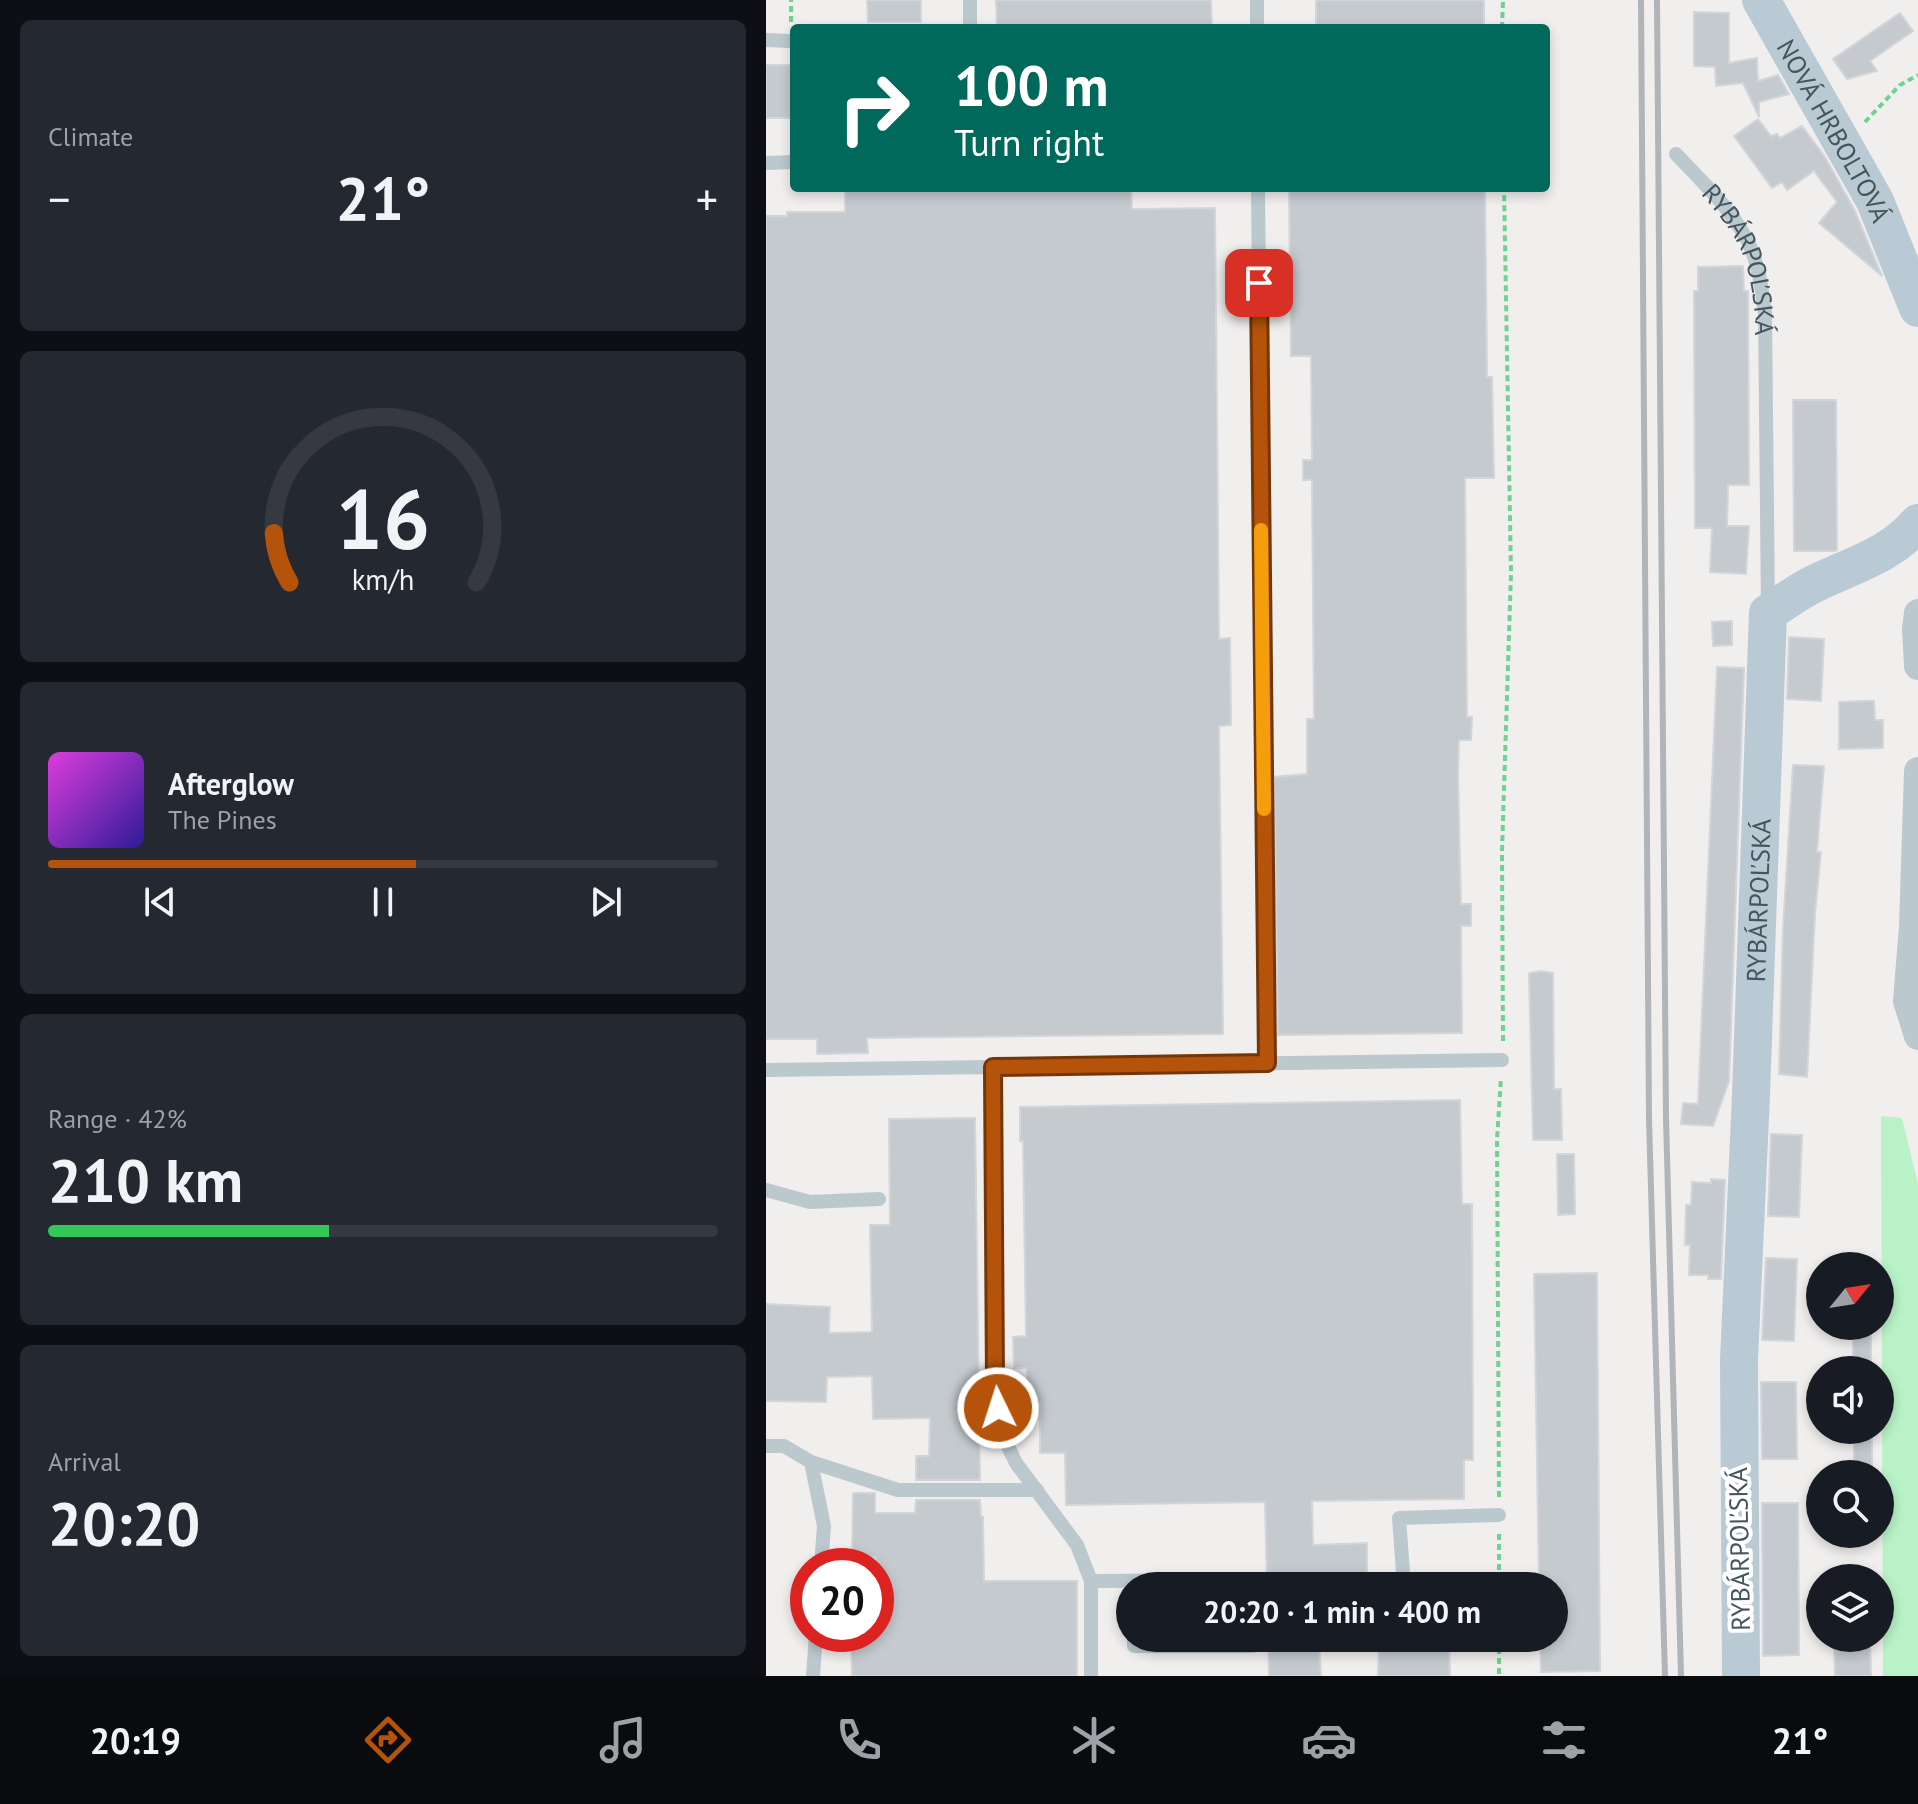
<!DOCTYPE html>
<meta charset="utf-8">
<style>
:root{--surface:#171b24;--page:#242831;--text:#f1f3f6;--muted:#9ea1a6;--line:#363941;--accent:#b45309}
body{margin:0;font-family:"PT Sans",sans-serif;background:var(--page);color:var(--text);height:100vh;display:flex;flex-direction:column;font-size:30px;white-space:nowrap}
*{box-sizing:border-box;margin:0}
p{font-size:26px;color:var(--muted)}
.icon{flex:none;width:44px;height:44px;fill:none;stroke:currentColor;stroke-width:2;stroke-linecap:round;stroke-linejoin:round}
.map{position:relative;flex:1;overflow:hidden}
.sheet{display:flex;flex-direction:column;gap:20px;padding:20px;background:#0d0f14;width:766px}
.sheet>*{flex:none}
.banner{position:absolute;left:24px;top:24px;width:760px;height:168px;border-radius:8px;box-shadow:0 4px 12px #0003;background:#00695c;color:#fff;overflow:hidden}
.needle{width:52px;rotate:60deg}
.controls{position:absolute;left:1040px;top:1252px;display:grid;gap:16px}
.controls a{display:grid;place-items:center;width:88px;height:88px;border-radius:50%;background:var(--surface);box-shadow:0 4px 12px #0003;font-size:40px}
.speed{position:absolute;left:24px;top:1548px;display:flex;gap:16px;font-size:40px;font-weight:700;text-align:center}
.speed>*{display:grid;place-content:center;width:104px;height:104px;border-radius:50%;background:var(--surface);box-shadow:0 4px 12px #0003;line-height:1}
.speed .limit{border:12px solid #d22;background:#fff;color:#111}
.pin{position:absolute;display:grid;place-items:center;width:68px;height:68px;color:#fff;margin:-34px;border-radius:16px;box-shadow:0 4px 12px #0006}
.me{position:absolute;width:88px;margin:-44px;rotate:356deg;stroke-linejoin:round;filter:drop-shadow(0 0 6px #0008)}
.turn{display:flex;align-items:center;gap:28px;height:168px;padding:0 32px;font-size:36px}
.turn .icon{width:104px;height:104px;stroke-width:2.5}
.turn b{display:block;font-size:56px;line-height:68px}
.big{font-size:60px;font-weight:800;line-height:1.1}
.sheet .tile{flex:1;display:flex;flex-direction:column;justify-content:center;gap:12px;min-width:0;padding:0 28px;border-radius:12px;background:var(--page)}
.sheet .dial{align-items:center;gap:0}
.dial svg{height:208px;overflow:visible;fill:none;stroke:var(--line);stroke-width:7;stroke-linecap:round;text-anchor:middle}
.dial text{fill:var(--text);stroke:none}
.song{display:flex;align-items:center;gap:24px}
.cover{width:96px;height:96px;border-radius:12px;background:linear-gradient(135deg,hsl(300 70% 55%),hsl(250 70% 35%))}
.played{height:8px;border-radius:4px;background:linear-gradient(90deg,var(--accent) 55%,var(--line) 55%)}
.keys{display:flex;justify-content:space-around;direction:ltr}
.heat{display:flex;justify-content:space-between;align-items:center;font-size:44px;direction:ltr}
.charge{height:12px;border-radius:6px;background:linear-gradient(90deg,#34c759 42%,var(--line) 0)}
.trip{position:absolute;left:350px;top:1572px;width:452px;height:80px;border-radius:40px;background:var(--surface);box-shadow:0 4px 12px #0003;font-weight:800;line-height:80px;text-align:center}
.tab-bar{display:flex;height:128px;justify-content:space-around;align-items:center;background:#090b0e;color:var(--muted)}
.tab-bar .icon{width:56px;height:56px}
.tab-bar .selected{color:var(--accent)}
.tab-bar b{font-size:36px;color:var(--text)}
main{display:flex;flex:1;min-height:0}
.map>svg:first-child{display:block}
.green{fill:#b9f2c7}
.building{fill:#c5cace;stroke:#d2d5da;stroke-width:2}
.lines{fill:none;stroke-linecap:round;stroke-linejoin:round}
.path{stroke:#6fd293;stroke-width:4;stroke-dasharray:6 4;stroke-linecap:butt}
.lane{stroke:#bbc8ce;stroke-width:14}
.street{stroke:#bbc8ce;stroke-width:28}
.secondary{stroke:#bacad4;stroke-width:38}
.rail{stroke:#b0b5b9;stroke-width:6}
.route-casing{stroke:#753606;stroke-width:20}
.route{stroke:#b45309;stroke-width:14}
.slow{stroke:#f59e0b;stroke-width:14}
.labels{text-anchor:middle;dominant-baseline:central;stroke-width:8;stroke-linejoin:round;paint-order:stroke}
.street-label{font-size:26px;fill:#45555d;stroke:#fff}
</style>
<main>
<section class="sheet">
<div class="tile"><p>Climate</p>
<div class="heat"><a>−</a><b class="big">21°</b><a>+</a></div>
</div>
<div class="tile dial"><svg viewBox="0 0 100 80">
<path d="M14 69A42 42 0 1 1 86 69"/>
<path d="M14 69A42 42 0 0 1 8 50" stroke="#b45309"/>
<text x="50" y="56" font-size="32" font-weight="700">16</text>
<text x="50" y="72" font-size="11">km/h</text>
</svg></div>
<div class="tile">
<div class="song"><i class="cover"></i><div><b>Afterglow</b><p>The Pines</p></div></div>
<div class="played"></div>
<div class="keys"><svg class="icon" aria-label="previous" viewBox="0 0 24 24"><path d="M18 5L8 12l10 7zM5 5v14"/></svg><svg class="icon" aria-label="pause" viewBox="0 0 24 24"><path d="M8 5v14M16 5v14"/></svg><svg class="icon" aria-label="next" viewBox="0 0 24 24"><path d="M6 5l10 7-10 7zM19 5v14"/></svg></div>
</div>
<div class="tile"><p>Range · 42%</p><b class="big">210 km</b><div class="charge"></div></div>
<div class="tile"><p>Arrival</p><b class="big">20:20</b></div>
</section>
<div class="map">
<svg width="1152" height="1676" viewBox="0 0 1152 1676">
<rect width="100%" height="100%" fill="#f1eeee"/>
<!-- green -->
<path class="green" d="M1115,1116L1136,1118L1152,1184V1676H1117Z"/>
<!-- building -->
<g class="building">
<path d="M101,0H155V22H102Z"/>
<path d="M230,0H445L446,28H231Z"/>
<rect x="550" y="0" width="168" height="28"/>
<path d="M928,12L963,13V63L991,58L992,81L1012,75L1023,94L993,102V117L977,83L950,86L949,67L928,66Z"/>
<path d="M1134,13L1147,31L1104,61L1111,71L1081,79L1067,59Z"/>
<rect x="0" y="65" width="28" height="53"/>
<path d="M992,119L1005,136L1011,134L1014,138L1036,126L1059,157L1089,211L1116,276L1053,223L1071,202L1048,171L1021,190L1016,182L1006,188L968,136Z"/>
<path d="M79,188H365L366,209L449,208L453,639L464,638L465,725L453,726L457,1034L101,1038L102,1053L51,1054V1039H0V216H21V212H79Z"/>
<path d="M523,188H719L721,377H726L728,478H699L701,717H706L705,740H693L692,774L695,904H705V926H695L696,1033L512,1035L508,777L541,774V719H548L546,480H537V460H546L545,356H525Z"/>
<path d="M977,266L978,291H982L983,485H962L961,526H983L980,574L944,572L946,528H929L928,291H932V267Z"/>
<path d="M1027,400H1070L1071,550L1068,551H1028Z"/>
<path d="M966,621V645L947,646L946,622Z"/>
<path d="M1023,637L1058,639L1055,701L1021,699Z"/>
<path d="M951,667L978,668L963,1081L947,1126L915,1124L917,1103L932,1104Z"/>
<path d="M1098,701H1108L1109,720H1117V748L1073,749V702Z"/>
<path d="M1027,765L1058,766L1051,852H1055L1049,913L1041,1077L1013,1074L1017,928Z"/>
<path d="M775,971L787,973L788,1089H795L796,1140H767L763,973Z"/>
<path d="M694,1100L696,1204H706L707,1460H698V1499L546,1501L547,1545L601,1543V1586H501L499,1502L300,1505L299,1453H274V1403H261V1368H248L247,1337L260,1336L257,1141H254V1107Z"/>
<path d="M209,1118L214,1480H150V1456H163L164,1418L107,1419L106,1376L61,1377L60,1402L0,1401V1304L64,1307L63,1333L106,1332L104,1225H124L123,1119Z"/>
<path d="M1005,1134L1036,1135L1033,1217L1002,1216Z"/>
<path d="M791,1154H808L809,1214L792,1215Z"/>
<path d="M945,1179L959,1180L955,1279H942V1275H923L924,1245H919L920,1205H925L926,1182L945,1183Z"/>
<path d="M1000,1258L1031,1259L1028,1341L996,1340Z"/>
<path d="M831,1273L834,1671L775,1672L774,1638H788V1586H773L768,1274Z"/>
<rect x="1087" y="1326" width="18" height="44"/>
<path d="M995,1382H1030L1031,1459H996Z"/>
<rect x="1088" y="1430" width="18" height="44"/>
<path d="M87,1493H109V1513H149L150,1500H214L215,1517H217L218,1581H311V1676H86L85,1634H110V1557H86Z"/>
<path d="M996,1503H1032L1033,1655L997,1656Z"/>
<path d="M502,1638L553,1639L555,1676H503Z"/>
<path d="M613,1638H683L684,1676H612Z"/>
<path d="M1104,1641L1105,1676H1069L1068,1642Z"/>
</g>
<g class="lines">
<!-- path -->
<g class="path">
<path d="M25,22V0"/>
<path d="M736,28L737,0"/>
<path d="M1099,122L1134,85L1152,75"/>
<path d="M737,1041L736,851L745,573L738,188"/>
<path d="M733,1497L731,1139L735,1078"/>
<path d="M733,1534V1586"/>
<path d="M733,1638V1676"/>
</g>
<!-- lane -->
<g class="lane">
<path d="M204,0V28"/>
<path d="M491,0V28"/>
<path d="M0,40L24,41"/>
<path id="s1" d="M910,154C936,182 968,211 984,246C993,267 996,290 999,313L1002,609"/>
<path d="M0,163L28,162"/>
<path d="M492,188L501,1063"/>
<path d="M227,1067L736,1060"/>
<path d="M0,1070L227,1067L229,1383L235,1432L250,1463L311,1545L325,1581V1676"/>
<path d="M0,1190L44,1202L113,1199"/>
<path d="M0,1446H18L45,1462L58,1526L55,1566"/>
<path d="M45,1462L132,1490H271"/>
<path d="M325,1581L485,1580V1586"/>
<path d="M638,1586L633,1518L733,1515"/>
<path d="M368,1638V1646H487V1638"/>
<path d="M47,1676L50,1634"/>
</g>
<!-- street -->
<g class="street">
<path d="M1152,613L1150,629L1152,666"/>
<path d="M1152,771L1147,927L1141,1001L1152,1036"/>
</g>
<!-- secondary -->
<g class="secondary">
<path id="s2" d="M995,0L1109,201L1152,308"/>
<path id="s3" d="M975,1676L973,1360L985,1095L1002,613C1018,602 1033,591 1050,583C1087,565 1125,555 1152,523"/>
</g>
<!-- rail -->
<g class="rail">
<path d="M875,0L883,1119L899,1676"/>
<path d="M891,0L900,1118L915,1676"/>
</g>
</g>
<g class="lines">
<defs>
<path id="route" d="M232,1408L229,1383L227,1067L501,1063L493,283"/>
</defs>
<!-- route casing -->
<use href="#route" class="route-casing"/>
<!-- route -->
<use href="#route" class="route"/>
<!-- slow -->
<path class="slow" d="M495,530L498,809"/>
</g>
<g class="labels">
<!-- street labels -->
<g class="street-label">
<text stroke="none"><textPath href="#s2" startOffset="150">NOVÁ HRBOLTOVÁ</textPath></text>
<text stroke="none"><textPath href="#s1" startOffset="128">RYBÁRPOĽSKÁ</textPath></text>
<text stroke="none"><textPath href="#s3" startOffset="776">RYBÁRPOĽSKÁ</textPath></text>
<text transform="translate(973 1549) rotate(-91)">RYBÁRPOĽSKÁ</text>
</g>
</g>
</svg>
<div class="controls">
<a><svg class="needle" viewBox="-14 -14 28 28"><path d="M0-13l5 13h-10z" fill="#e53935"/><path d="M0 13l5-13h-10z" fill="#9ea1a6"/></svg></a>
<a><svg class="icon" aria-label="sound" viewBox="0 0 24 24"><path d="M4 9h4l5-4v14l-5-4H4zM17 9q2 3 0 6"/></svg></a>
<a><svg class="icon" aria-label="search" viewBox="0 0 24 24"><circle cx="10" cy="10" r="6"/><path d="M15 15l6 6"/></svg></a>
<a><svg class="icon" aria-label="layers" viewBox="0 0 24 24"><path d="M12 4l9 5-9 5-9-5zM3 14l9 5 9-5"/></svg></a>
</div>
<div class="speed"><div class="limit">20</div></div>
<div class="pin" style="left:493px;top:283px;background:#d93025"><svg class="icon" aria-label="arrive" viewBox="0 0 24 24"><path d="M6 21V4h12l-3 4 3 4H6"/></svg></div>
<svg class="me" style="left:232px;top:1408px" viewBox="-20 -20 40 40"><circle r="17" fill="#b45309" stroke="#fff" stroke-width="3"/><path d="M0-11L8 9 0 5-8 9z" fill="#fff"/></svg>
<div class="trip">20:20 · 1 min · 400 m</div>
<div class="banner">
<div class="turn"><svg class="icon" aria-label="right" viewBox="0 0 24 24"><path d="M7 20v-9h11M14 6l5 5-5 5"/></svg><div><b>100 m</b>Turn right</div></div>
</div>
</div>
</main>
<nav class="tab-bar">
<b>20:19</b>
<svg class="icon selected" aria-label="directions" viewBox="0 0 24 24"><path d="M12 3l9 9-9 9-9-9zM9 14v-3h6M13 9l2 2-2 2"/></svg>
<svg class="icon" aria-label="music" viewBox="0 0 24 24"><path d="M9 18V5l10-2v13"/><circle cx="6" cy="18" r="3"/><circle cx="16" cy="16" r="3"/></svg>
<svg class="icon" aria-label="phone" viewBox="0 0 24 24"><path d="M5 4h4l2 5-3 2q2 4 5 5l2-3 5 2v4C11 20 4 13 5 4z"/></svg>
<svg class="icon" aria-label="climate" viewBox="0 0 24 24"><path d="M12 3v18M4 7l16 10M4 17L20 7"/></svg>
<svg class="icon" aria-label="car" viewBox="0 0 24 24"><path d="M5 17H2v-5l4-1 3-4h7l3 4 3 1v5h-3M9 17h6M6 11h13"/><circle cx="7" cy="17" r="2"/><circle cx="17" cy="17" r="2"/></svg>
<svg class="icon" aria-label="filters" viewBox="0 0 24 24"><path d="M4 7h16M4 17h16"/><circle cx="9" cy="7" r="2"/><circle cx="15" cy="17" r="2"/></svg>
<b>21°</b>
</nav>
